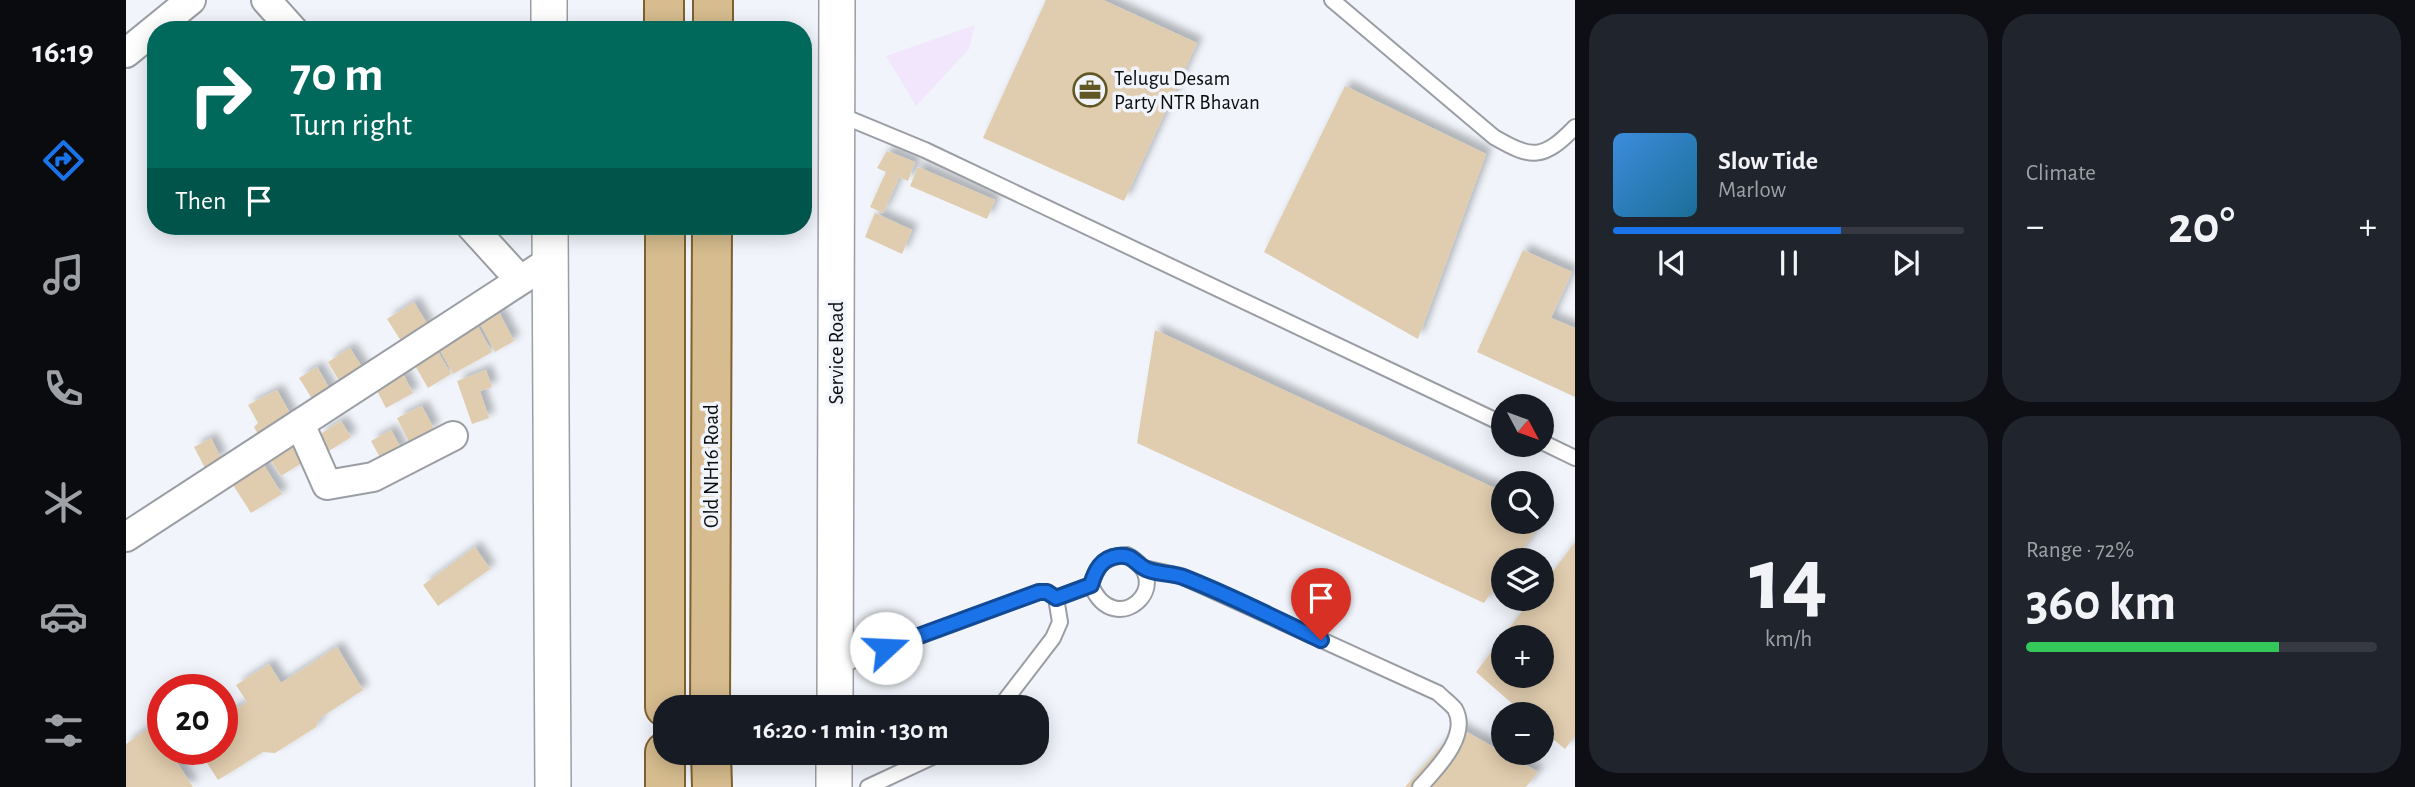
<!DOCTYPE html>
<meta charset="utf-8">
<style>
:root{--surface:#171b24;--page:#20242c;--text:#f1f3f6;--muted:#9ea1a6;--line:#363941;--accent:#1a73e8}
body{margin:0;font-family:"Alegreya Sans",sans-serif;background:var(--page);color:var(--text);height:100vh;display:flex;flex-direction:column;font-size:26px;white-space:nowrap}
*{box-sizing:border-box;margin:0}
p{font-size:23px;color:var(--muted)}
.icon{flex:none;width:38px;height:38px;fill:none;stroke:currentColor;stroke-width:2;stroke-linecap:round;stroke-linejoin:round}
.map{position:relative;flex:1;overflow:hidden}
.drawer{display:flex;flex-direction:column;gap:14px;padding:14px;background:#0d0f14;width:840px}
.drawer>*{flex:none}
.guide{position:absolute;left:21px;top:21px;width:665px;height:214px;border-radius:28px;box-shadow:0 4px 18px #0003;background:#00695c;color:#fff;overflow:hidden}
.needle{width:46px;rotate:131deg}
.controls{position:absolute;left:1365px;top:394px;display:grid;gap:14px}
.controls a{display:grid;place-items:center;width:63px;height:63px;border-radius:50%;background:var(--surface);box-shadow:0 4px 18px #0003;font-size:35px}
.speed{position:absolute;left:21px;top:674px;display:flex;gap:14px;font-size:35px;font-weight:700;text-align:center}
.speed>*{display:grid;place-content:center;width:91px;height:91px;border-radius:50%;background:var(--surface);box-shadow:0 4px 18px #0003;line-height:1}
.speed .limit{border:10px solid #d22;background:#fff;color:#111}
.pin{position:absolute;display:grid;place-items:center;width:60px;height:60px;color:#fff;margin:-72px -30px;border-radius:50% 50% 50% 0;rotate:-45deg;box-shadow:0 0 7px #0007}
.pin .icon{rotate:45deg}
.me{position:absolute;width:77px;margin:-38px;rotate:70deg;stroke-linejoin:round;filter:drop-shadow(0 0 5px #0008)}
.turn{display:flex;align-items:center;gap:24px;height:147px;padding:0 28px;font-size:32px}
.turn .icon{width:91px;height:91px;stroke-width:2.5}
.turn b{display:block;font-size:49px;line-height:60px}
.then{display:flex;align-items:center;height:66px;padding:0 28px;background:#0003;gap:14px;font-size:26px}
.big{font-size:52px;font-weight:700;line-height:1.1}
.drawer .card{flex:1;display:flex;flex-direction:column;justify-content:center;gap:10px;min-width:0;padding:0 24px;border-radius:28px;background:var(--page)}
.drawer .dial{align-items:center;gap:0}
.dial b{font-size:91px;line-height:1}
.song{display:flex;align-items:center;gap:21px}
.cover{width:84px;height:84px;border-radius:10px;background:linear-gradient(135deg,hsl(210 70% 55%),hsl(200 70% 35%))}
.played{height:7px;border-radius:4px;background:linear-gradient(90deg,var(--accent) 65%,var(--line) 65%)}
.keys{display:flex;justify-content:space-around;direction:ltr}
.heat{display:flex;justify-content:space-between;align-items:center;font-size:38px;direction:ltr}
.charge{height:10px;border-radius:5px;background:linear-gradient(90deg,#34c759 72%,var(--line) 0)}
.drawer .tiles{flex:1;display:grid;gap:14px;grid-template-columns:repeat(2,1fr)}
.trip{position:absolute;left:527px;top:695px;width:396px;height:70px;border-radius:28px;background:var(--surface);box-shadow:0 4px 18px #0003;font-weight:700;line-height:70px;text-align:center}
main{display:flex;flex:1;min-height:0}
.tab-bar{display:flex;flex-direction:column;width:126px;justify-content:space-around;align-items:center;background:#090b0e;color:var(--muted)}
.tab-bar .icon{width:49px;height:49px}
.tab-bar .active{color:var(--accent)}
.tab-bar b{font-size:32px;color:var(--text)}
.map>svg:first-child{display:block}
.industrial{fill:#f1e6fb}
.building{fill:#e0ccae;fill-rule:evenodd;filter:url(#shadow)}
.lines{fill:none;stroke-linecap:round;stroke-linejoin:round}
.service-casing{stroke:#9a9ea4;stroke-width:18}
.minor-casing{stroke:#9a9ea4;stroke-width:32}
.tertiary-casing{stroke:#9a9ea4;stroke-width:38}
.primary-casing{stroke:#7d6230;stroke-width:42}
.service{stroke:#fff;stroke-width:14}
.minor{stroke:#fff;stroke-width:28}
.tertiary{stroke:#fff;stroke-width:35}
.primary{stroke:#d6bc8e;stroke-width:38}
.route-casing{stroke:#114b97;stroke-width:18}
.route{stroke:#1a73e8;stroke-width:12}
.labels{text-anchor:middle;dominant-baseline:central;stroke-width:7;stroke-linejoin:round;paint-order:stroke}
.poi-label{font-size:21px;fill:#0b0d0f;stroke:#f1f5fb;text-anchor:start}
.street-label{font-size:21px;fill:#0b0d0f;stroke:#f1f5fb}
</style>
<main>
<nav class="tab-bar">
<b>16:19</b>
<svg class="icon active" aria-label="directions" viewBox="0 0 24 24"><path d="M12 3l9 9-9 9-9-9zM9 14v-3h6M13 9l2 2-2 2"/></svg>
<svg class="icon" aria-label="music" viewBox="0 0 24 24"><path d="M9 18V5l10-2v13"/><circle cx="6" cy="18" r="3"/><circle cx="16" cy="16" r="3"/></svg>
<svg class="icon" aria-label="phone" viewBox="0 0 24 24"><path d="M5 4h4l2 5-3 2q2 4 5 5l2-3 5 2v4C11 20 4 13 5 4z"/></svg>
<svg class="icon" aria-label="climate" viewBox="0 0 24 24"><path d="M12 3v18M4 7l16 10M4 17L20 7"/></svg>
<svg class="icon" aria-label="car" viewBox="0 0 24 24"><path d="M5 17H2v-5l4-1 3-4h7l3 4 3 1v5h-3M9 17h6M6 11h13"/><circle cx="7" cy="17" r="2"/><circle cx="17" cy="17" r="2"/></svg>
<svg class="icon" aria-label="filters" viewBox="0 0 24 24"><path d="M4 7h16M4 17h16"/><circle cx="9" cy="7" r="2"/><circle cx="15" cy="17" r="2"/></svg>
</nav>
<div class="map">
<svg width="1449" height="787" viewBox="0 0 1449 787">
<defs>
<filter id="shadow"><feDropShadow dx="6" dy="-6" stdDeviation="3.5" flood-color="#0004"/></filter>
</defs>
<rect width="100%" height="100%" fill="#f1f5fb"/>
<!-- industrial -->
<path class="industrial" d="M849,25L843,49L790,106L760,56Z"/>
<!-- building -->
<g class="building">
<path d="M920,0H977L1071,43L998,201L857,138Z"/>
<path d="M1219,86L1360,154L1292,339L1138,252Z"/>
<path d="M761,151L789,162L782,181L763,173L773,178L757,213L744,207L760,172L751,168Z"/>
<path d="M792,167L869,200L861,219L784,186Z"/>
<path d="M749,213L786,230L776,254L739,237Z"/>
<path d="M1397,250L1446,272L1425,318L1449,328V397L1351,352Z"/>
<path d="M288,302L303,327L277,344L261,319Z"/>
<path d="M373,312L388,341L369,352L354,323Z"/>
<path d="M351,325L366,352L327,374L313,348Z"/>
<path d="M1029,330L1377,492V522H1416V510L1422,513L1389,560H1377V576L1358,603L1011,443Z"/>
<path d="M224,348L241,375L218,389L202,362Z"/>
<path d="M311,350L325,374L302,388L288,364Z"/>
<path d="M191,367L207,394L190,405L173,378Z"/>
<path d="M360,370L366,387L354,391L363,418L346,424L331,381Z"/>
<path d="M277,374L287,393L260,408L250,389Z"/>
<path d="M151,390L166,417L133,436L128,427L132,423L122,405Z"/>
<path d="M296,406L308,429L283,442L271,418Z"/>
<path d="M215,421L225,437L203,451L193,435Z"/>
<path d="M265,430L276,450L256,461L245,441Z"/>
<path d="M85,438L95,458L79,468L68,447Z"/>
<path d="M168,444L179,461L155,476L144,459Z"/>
<path d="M136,462L156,494L125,513L107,485L108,480Z"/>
<path d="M1449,542V736L1439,749L1416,730V714H1398L1350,672L1406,598H1416V586ZM1377,637H1416V676H1377Z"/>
<path d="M349,547L364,569L312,606L297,585Z"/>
<path d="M211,647L237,690L194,718L190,727L149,753L137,752L92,780L72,749H96V717L121,702L110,685L143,664L155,683Z"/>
<path d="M26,726L37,742V749H42L67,787H0V744Z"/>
<path d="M1332,727L1412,772L1400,787H1279Z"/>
</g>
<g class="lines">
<defs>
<g id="service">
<path d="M1206,0L1368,137C1406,159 1417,160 1449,127"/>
<path d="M712,114L799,150L1377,424"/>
<path d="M1416,442L1449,458"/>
<path d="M1001,555C1053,583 989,642 965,585C971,565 979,556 1001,555Z"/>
<path d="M1018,568L1055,576L1312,693C1317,698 1325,704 1329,709C1344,736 1310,769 1294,787"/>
<path d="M930,598L965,585"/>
<path d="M710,667L913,592H921L930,598L934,622L927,638L874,707"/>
<path d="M742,787L817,752"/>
</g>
<g id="minor">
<path d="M140,0L167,30"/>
<path d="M0,53L65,0"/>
<path d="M345,226L394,280"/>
<path d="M174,424L201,485L247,477L327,436"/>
<path d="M0,537L424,261"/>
</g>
<g id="tertiary">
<path d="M423,0V30"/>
<path d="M424,226L427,787"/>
<path d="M709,707L711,0"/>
<path d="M708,787V752"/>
</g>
<g id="primary">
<path d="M538,0V30"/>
<path d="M587,30V0"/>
<path d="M539,226V707"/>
<path d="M584,707L586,226"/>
<path d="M539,752V787"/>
<path d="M585,752L586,787"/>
</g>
</defs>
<!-- service casing -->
<use href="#service" class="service-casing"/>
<!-- minor casing -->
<use href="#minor" class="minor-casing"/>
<!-- tertiary casing -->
<use href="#tertiary" class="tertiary-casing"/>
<!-- primary casing -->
<use href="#primary" class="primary-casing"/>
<!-- service -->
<use href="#service" class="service"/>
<!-- minor -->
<use href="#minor" class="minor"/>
<!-- tertiary -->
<use href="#tertiary" class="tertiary"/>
<!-- primary -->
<use href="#primary" class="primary"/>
</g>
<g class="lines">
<defs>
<path id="route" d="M760,648L913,592H921L930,598L965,585C969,571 975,558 992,556C1007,554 1009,564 1020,569C1031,574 1045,573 1057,577C1104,595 1150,619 1195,640"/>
</defs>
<!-- route casing -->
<use href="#route" class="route-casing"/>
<!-- route -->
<use href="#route" class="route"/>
</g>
<!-- icons -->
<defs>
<symbol id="office-ring" viewBox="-11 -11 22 22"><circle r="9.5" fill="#f1f5fb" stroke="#615724" stroke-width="1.5"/><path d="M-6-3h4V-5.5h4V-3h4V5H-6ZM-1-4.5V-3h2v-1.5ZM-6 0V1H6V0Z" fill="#615724"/></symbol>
</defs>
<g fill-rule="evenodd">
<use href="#office-ring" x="945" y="71" width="38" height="38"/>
</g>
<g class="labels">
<!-- poi labels -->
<g class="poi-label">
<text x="988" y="78">Telugu Desam<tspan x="988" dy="24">Party NTR Bhavan</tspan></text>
</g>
<!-- street labels -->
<g class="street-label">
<text transform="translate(710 353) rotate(-90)">Service Road</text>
<text transform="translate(585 466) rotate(-90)">Old NH16 Road</text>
</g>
</g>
</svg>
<div class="controls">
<a><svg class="needle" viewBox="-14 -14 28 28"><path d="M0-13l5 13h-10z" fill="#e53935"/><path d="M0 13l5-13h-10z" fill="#9ea1a6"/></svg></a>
<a><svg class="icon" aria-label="search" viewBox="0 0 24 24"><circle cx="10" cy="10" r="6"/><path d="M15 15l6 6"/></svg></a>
<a><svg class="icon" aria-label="layers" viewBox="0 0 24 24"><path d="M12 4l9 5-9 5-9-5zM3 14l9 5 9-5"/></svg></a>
<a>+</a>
<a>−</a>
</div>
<div class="speed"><div class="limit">20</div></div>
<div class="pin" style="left:1195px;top:640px;background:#d93025"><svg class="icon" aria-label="arrive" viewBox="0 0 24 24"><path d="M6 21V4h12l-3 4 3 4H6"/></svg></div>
<svg class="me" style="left:760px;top:648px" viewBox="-20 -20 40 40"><circle r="19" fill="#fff"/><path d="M0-13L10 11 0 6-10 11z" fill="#1a73e8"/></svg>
<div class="trip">16:20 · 1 min · 130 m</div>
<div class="guide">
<div class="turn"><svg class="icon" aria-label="right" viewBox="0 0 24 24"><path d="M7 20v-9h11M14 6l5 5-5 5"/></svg><div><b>70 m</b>Turn right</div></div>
<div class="then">Then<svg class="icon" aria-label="arrive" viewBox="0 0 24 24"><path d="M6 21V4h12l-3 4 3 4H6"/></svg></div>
</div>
</div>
<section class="drawer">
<div class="tiles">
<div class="card">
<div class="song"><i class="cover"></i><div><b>Slow Tide</b><p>Marlow</p></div></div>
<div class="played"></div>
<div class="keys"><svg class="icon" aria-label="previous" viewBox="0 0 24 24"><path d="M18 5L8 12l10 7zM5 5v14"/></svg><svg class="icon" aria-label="pause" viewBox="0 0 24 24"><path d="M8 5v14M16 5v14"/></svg><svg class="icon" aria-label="next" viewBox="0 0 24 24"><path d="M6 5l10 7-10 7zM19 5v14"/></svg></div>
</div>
<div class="card"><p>Climate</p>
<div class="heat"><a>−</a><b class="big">20°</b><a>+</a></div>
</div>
<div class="card dial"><b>14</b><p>km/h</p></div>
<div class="card"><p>Range · 72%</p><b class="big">360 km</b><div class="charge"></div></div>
</div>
</section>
</main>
